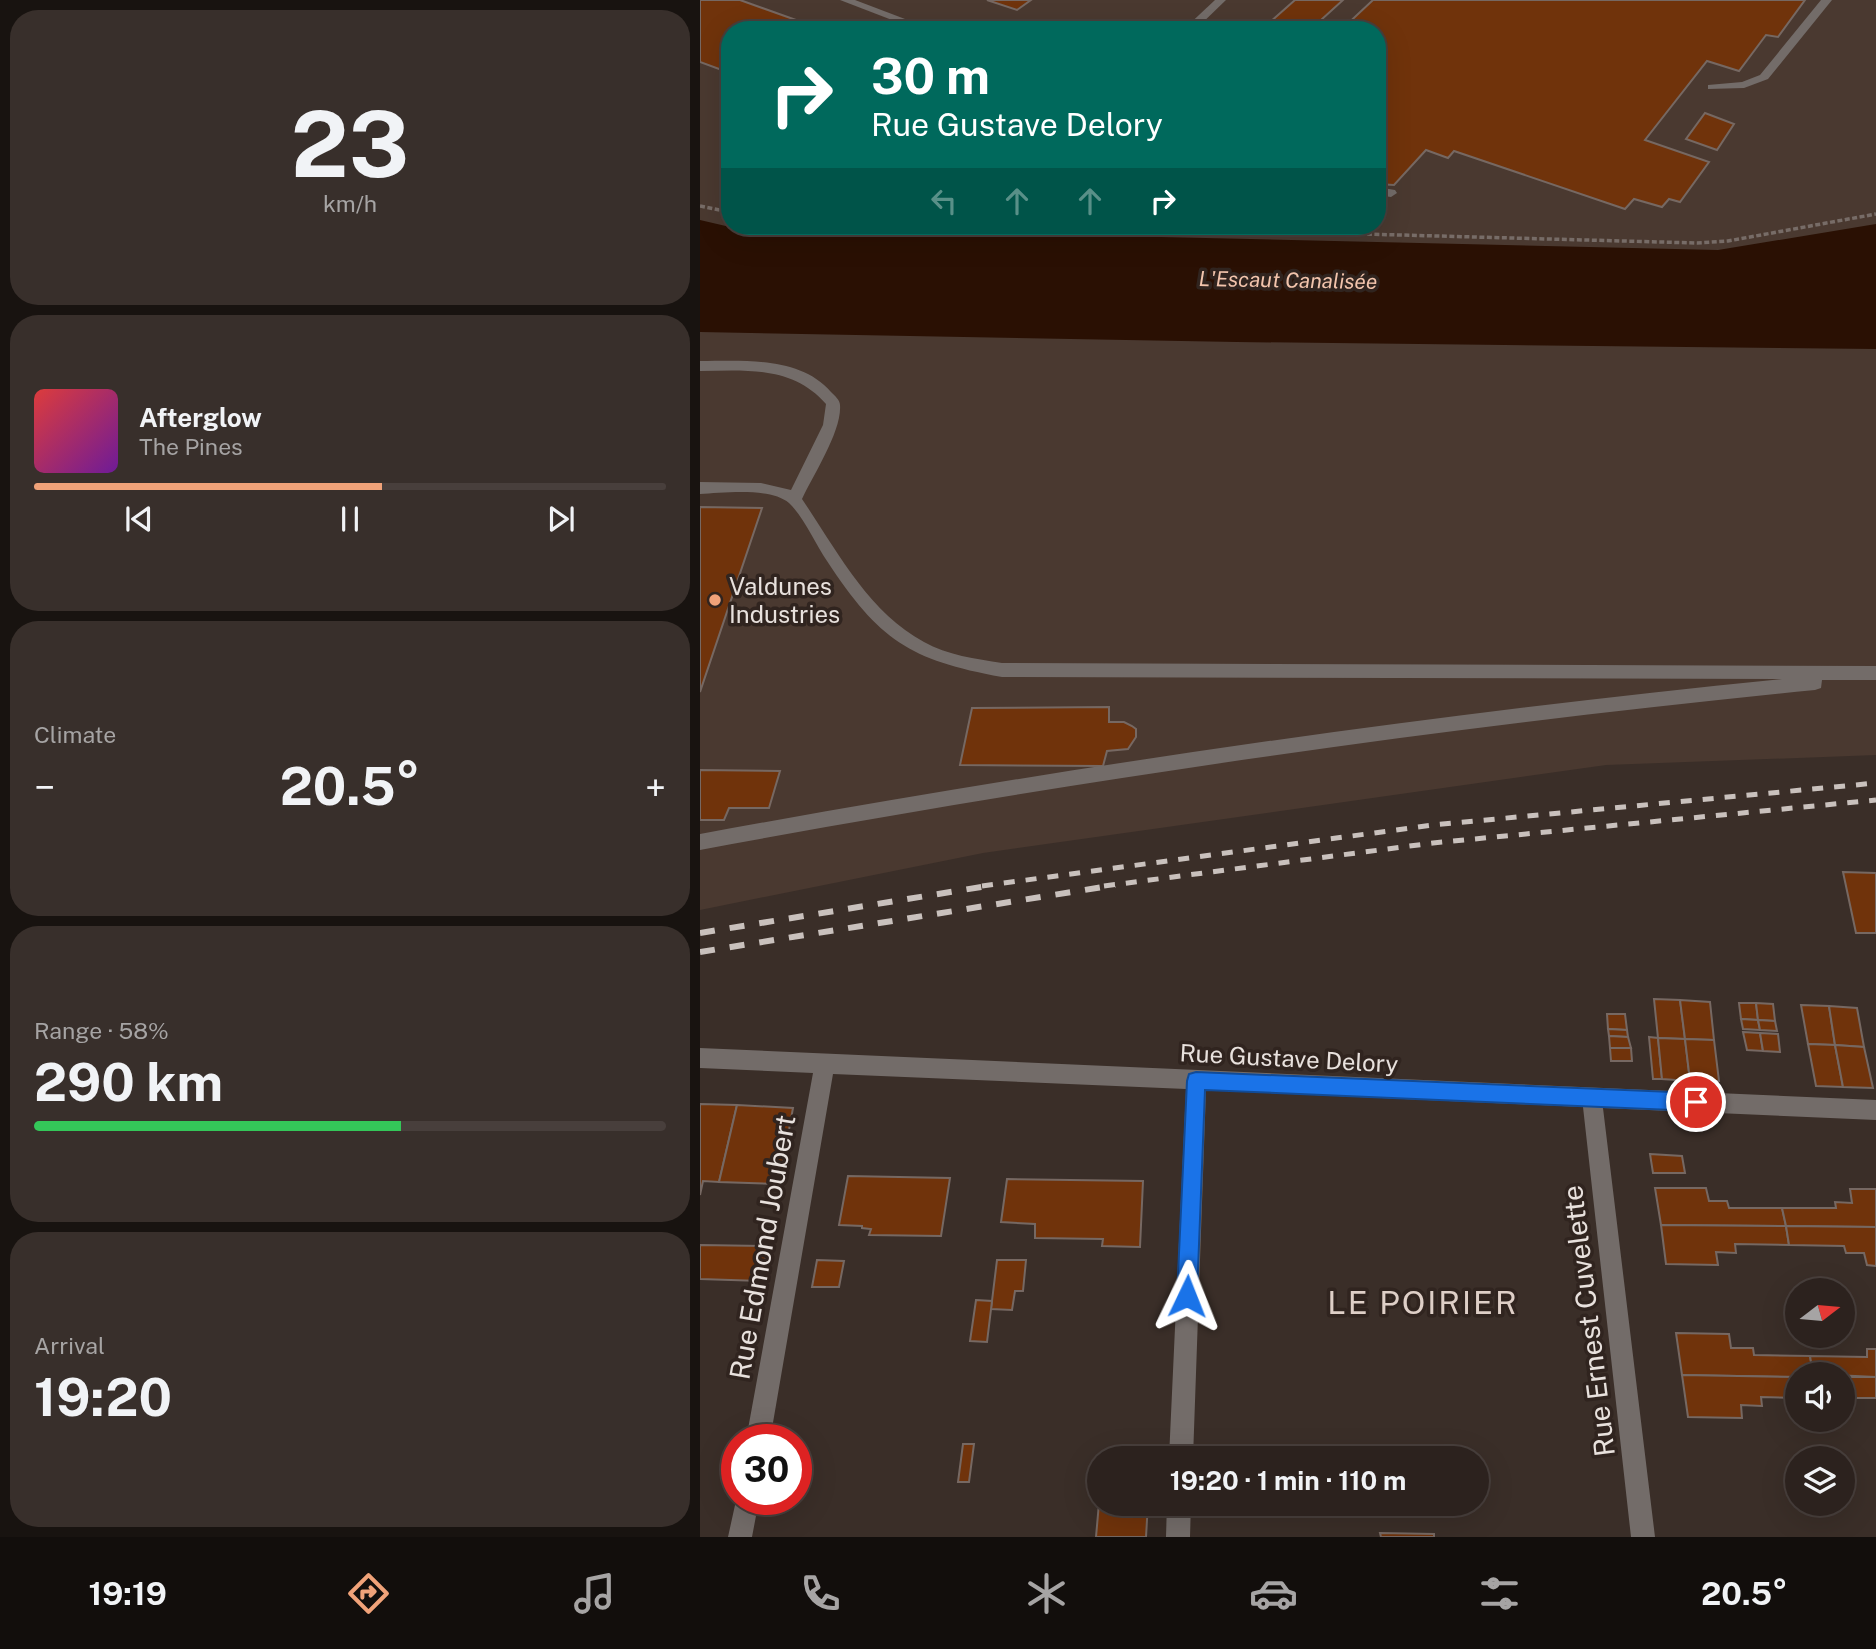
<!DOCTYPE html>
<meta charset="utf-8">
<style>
:root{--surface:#2c221e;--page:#382f2b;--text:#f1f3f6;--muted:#a6a4a4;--line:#483f3c;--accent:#f0a279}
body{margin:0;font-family:"Public Sans",sans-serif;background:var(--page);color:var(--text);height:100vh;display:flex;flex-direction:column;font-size:26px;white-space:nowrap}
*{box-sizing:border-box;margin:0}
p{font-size:23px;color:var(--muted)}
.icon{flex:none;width:38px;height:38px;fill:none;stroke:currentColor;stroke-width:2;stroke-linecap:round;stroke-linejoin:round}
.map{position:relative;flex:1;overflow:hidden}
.panel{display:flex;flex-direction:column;gap:10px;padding:10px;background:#181310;width:700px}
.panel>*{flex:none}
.hud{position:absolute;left:21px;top:21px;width:665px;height:214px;border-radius:28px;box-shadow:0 7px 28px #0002,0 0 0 2px var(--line);background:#00695c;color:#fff;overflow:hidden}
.needle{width:46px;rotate:74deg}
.fabs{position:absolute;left:1085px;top:1278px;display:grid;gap:14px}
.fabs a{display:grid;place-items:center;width:70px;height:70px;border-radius:50%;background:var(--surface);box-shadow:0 7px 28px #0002,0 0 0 2px var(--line);font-size:35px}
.speed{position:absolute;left:21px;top:1424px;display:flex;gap:14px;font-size:35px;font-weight:700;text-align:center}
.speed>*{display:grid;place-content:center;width:91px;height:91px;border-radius:50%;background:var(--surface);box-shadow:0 7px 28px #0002,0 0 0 2px var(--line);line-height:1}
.speed .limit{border:10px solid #d22;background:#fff;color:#111}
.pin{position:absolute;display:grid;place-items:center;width:60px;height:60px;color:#fff;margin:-30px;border:4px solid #fff;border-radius:50%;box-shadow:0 2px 7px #0007}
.me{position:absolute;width:77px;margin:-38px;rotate:2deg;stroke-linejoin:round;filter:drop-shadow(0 0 5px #0008)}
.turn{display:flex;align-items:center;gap:24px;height:147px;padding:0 35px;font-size:32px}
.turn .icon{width:91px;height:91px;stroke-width:2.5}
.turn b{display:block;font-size:49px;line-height:60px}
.lanes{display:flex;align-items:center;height:66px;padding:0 35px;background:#0003;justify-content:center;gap:35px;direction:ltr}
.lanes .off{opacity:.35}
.big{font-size:52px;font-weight:700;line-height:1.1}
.panel .widget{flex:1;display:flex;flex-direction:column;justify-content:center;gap:10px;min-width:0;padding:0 24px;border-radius:28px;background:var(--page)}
.panel .dial{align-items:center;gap:0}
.dial b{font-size:91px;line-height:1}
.song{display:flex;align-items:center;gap:21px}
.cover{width:84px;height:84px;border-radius:10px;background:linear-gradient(135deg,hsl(0 70% 55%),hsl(280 70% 35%))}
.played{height:7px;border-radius:4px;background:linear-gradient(90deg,var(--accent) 55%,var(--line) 55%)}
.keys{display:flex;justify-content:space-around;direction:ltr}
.heat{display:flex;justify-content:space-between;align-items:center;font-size:38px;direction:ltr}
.charge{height:10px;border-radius:5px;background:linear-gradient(90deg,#34c759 58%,var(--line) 0)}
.trip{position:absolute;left:387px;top:1446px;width:402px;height:70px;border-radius:35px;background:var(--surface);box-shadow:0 7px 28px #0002,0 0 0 2px var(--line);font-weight:700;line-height:70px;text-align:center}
.tabs{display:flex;height:112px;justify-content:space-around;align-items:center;background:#120e0c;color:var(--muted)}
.tabs .icon{width:49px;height:49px}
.tabs .active{color:var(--accent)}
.tabs b{font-size:32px;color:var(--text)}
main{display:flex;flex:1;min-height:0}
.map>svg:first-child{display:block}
.built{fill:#4a3930;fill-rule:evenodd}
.water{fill:#2a1003}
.building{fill:#70330b;stroke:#766862;stroke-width:2}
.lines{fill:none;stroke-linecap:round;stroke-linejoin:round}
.path{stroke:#776c67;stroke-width:3.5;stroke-dasharray:5 2.5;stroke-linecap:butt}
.minor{fill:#736c69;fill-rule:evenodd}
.rail-far1{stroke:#c9c1bd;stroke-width:5;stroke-dasharray:11 11;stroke-linecap:butt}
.rail{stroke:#c9c1bd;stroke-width:6;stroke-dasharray:15 15;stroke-linecap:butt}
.route{fill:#1a73e8;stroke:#114b97;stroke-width:2}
.poi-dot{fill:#f0a279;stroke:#30241f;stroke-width:2.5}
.labels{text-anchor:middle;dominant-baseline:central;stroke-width:7;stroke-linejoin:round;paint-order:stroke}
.far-water-label{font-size:21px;font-style:italic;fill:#f2c4ac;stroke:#30241f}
.poi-label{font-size:24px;fill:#e8e1dd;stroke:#30241f;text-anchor:start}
.street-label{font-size:24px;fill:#e8e1dd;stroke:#30241f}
.near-street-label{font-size:28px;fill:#e8e1dd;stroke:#30241f}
.near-neighbourhood-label{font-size:32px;letter-spacing:2px;fill:#decfc7;stroke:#30241f}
</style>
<main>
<section class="panel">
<div class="widget dial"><b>23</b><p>km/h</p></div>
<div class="widget">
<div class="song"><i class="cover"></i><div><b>Afterglow</b><p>The Pines</p></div></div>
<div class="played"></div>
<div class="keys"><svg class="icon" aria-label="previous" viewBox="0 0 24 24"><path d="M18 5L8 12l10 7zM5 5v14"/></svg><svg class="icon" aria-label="pause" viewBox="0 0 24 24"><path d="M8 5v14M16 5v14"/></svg><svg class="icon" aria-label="next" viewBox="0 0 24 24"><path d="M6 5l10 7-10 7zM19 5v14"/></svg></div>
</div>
<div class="widget"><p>Climate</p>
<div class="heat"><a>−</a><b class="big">20.5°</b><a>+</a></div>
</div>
<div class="widget"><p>Range · 58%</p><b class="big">290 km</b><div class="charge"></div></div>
<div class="widget"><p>Arrival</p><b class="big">19:20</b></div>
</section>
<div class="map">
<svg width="1176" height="1537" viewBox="0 0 1176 1537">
<rect width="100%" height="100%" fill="#3a2e28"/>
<!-- built -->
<path class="built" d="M0,0H1176V755L906,765L283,853L0,910ZM30,30H677V226H30Z"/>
<!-- water -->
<path class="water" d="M0,220L30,227L1018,250L1176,224V349L537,342L0,332Z"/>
<!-- building -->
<g class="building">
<path d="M0,0H40L124,30H30V73L0,62Z"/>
<path d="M287,0H331L317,10Z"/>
<path d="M595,0H643L610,30H561Z"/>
<path d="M673,0H1105L1078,37L1066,35L1039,71L1007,61L945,140L1009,162L980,202L969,199L962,207L934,199L925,209L754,151L748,158L726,150L694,185L677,184V30H641Z"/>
<path d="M1005,113L1034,124L1017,150L986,139Z"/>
<path d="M0,507L62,508L0,692Z"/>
<path d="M409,707V722H424L432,726L436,729V737L428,749L407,751L403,766L260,765L272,708Z"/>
<path d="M0,770L80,771L69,808H29L24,820H0Z"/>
<path d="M1143,872L1176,873V933H1156Z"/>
<path d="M954,999L980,1000L985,1039L958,1038Z"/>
<path d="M980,1000L1010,1002L1014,1040L985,1039Z"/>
<path d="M1039,1003H1056L1058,1020L1041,1019Z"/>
<path d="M1056,1003L1073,1004L1075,1021L1058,1020Z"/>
<path d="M1101,1005L1129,1006L1135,1045L1108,1044Z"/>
<path d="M1129,1006L1157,1008L1164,1047L1135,1045Z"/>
<path d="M907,1014H925L927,1030L908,1029Z"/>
<path d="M1041,1019L1058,1020L1060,1030L1043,1029Z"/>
<path d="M1058,1020L1075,1021L1077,1031L1060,1030Z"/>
<path d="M908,1029L927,1030L928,1037L909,1036Z"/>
<path d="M1043,1032L1060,1033L1063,1051L1047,1050Z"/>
<path d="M1060,1033L1078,1034L1080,1052L1063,1051Z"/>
<path d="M909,1036L928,1037L931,1048H910Z"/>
<path d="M949,1037L958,1038L962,1079H953Z"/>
<path d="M958,1038L985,1039L990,1081L962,1079Z"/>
<path d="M985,1039L1014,1040L1019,1081H990Z"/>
<path d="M1108,1044L1135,1045L1143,1087L1116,1086Z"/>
<path d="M1135,1045L1164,1047L1173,1088L1143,1087Z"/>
<path d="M910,1048H931L932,1061H911Z"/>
<path d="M0,1104L37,1105L19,1182L3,1181L0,1195Z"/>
<path d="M37,1105L93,1108L79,1184L19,1182Z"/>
<path d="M950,1154L982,1156L985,1173H953Z"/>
<path d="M148,1176L250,1178L241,1236L169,1235L171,1229L162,1228V1226L139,1225Z"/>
<path d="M307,1179L443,1181L440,1247L402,1246L403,1239L335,1238V1224L301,1222Z"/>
<path d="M955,1188H1006L1009,1201H1027L1029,1208H1082L1086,1226L961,1225Z"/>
<path d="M1150,1189H1176V1227L1086,1226L1082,1208H1136L1135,1202L1152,1203Z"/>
<path d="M961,1225L1086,1226L1089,1245L1035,1244L1036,1253L1016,1252L1018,1265L966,1264Z"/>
<path d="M1086,1226L1176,1227V1266L1167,1265L1164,1253H1146L1144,1246L1089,1245Z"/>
<path d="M0,1245L68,1246L61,1281L0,1279Z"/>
<path d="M117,1260L144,1261L139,1287H112Z"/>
<path d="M297,1260H326L323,1291H315L312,1310L291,1309Z"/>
<path d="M276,1300L292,1301L287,1342L270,1341Z"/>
<path d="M976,1333L1029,1334L1031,1348H1053L1054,1355L1110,1356L1113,1374H1097V1377L982,1375Z"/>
<path d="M1167,1349H1176V1377L1113,1374L1110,1356L1167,1357Z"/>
<path d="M982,1375L1097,1377V1398L1061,1397L1062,1406L1041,1405L1042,1418L988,1417Z"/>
<rect x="1143" y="1377" width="33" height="21"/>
<path d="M263,1444H274L269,1482H258Z"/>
<path d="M399,1503H448L446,1537H396Z"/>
<path d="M680,1533L734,1534V1537H681Z"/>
</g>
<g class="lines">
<!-- path -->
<g class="path">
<path d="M0,206L30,212"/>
<path d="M367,226L997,243L1028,241L1176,214"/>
</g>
<!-- minor -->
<g class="minor">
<path d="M140,0H155L234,30H218Z"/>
<path d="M515,0H526L495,30H483Z"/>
<path d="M1121,0H1132L1068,79L1044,88L1008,89V85L1042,82L1060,75Z"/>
<path d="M677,187L695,190L697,193L691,197L677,195Z"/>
<path d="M0,361C44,361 100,356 131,392C135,396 140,400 140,405C142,431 113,475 102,499C136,549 168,612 224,642C247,655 276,659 302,663L1176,666V680H1122L1121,688L1115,690C741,727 370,781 0,850V834C359,768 719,715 1082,679L302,677C209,660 179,640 127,561C116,545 103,516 89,503C71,487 23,493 0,494V482L61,483L91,490L123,425L126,404C93,366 46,370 0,371Z"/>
<path d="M0,1048L1176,1100V1120L903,1108L955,1537H931L883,1107L506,1090L493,1458H469L486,1089L133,1074L70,1440H46L113,1073L0,1068Z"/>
<path d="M37,1496V1500H59L52,1537H28Z"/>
<path d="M467,1503H491L490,1537H466Z"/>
</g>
<!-- rail-far1 -->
<g class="rail-far1">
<path d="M282,886L733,825L1176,783"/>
<path d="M404,886L733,843L1176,800"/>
</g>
<!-- rail -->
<g class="rail">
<path d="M0,933L293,885"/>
<path d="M0,952L415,885"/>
</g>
</g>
<!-- route -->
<path class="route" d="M496,1072L996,1093L1003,1096L1006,1102L1003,1109L996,1111L505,1090L497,1296L494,1303L487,1306L480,1303L477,1296L487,1081L489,1074Z"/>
<!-- markers -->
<circle class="poi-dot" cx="15" cy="600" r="7"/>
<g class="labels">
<!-- far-water labels -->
<g class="far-water-label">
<text transform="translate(588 280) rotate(1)">L'Escaut Canalisée</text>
</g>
<!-- poi labels -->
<g class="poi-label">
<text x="29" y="586">Valdunes<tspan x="29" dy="28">Industries</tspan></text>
</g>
<!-- street labels -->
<g class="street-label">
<text transform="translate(589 1058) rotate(3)">Rue Gustave Delory</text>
</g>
<!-- near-street labels -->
<g class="near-street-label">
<text transform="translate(62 1247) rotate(-80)">Rue Edmond Joubert</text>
<text transform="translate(888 1321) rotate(-97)">Rue Ernest Cuvelette</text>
</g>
<!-- near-neighbourhood labels -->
<g class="near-neighbourhood-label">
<text x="723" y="1302">LE POIRIER</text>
</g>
</g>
</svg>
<div class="fabs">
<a><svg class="needle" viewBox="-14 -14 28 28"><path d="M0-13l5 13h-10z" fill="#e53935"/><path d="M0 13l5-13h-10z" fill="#a6a4a4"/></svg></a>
<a><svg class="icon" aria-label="sound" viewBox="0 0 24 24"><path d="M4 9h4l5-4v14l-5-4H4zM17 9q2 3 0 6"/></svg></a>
<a><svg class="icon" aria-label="layers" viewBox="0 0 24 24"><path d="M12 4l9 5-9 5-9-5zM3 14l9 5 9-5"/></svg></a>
</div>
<div class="speed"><div class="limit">30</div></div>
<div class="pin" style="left:996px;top:1102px;background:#d93025"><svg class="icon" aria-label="arrive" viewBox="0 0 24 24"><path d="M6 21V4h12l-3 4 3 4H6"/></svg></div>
<svg class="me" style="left:487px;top:1296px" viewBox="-20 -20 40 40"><path d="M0-17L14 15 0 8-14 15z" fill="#1a73e8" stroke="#fff" stroke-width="4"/></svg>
<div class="trip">19:20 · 1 min · 110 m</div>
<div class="hud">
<div class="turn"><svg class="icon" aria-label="right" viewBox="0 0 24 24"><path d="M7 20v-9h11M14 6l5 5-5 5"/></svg><div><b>30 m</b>Rue Gustave Delory</div></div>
<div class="lanes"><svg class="icon off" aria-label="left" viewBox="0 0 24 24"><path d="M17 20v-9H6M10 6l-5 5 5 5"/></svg><svg class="icon off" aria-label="ahead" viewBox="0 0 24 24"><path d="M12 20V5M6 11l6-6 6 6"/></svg><svg class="icon off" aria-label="ahead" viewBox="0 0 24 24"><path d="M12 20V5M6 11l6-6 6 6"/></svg><svg class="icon" aria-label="right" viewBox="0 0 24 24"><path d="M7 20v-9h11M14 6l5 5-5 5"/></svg></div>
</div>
</div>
</main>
<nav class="tabs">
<b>19:19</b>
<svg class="icon active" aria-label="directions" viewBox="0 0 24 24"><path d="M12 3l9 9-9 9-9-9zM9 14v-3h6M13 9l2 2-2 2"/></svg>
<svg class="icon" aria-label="music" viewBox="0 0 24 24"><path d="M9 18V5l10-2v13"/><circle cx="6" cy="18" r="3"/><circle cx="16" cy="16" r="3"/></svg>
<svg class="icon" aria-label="phone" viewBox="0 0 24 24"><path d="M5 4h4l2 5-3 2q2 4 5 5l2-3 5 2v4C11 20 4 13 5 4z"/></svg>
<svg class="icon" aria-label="climate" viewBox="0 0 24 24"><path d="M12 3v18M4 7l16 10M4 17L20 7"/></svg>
<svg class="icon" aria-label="car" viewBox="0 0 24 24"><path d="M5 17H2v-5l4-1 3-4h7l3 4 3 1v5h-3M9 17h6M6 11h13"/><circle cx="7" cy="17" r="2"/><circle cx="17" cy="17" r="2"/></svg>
<svg class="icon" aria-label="filters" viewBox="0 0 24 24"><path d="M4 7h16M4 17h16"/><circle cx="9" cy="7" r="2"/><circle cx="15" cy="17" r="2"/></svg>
<b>20.5°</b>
</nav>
